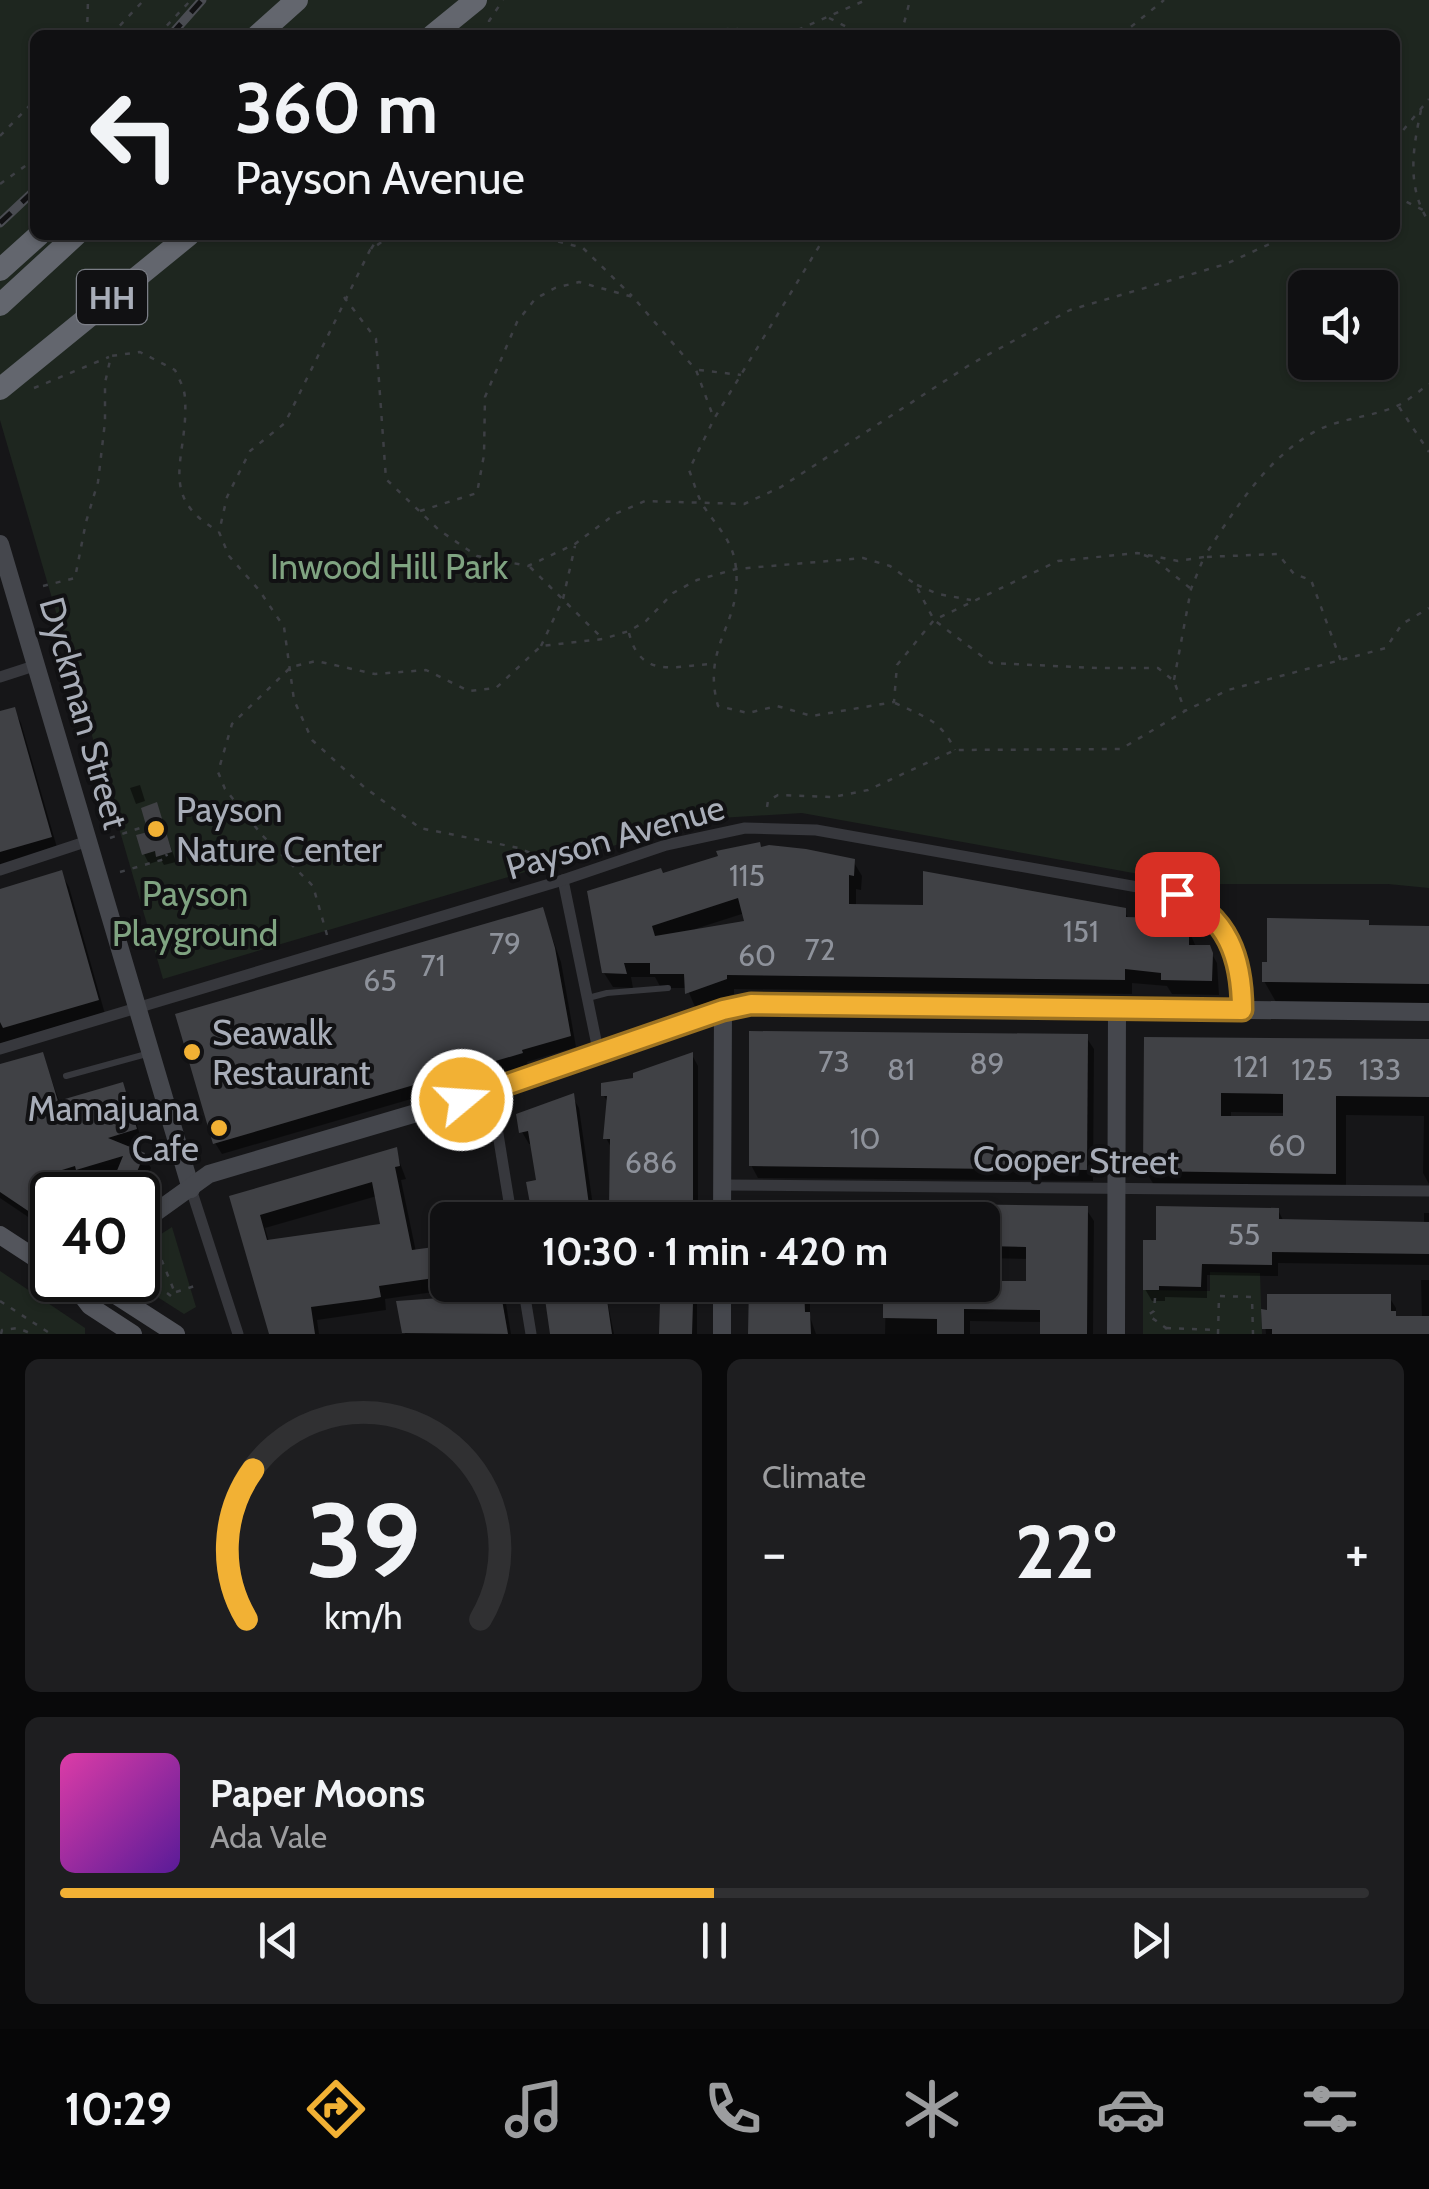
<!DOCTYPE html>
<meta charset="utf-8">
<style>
:root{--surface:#101012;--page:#1e1e20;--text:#f1f3f6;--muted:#9c9d9f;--line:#303032;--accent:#f2b134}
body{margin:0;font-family:Cabin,sans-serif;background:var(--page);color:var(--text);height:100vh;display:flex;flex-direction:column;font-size:38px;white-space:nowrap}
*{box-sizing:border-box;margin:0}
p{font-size:32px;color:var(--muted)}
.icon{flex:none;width:55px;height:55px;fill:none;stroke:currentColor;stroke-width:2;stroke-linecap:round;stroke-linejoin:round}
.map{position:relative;height:1334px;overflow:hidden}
.sheet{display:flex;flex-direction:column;gap:25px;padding:25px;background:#09090a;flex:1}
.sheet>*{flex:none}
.guide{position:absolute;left:30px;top:30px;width:1370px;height:210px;border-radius:15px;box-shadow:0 2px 8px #0004,0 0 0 2px var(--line);background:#101012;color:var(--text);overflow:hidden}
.buttons{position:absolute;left:1288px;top:270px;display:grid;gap:20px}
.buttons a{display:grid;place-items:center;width:110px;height:110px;border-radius:15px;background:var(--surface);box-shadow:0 2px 8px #0004,0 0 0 2px var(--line);font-size:50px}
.speed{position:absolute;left:30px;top:1172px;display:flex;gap:20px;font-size:50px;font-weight:700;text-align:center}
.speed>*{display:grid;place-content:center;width:130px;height:130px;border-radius:50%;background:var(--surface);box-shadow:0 2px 8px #0004,0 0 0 2px var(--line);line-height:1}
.speed .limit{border:5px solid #111;border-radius:15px;background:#fff;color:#111}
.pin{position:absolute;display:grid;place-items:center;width:85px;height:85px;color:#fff;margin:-42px;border-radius:20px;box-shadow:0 5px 15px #0006}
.me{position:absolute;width:110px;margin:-55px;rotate:72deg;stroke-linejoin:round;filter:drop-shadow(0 0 8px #0008)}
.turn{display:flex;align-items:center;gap:35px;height:210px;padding:0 40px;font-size:45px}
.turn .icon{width:130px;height:130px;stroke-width:2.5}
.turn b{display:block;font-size:70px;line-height:85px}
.big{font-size:75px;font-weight:800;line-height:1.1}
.sheet .tile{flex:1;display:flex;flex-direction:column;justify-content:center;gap:15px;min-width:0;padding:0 35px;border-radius:15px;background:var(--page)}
.sheet .dial{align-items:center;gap:0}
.dial svg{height:260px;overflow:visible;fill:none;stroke:var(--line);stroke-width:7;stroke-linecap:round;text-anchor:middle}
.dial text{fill:var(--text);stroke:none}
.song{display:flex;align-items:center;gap:30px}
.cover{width:120px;height:120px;border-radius:15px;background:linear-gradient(135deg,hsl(320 70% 55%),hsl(270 70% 35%))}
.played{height:10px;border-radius:5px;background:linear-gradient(90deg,var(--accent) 50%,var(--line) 50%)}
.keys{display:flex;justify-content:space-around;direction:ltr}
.heat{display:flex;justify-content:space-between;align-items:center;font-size:55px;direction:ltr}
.sheet .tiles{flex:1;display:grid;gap:25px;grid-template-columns:1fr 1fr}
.tile:last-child{grid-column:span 2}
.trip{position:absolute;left:430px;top:1202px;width:570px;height:100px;border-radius:15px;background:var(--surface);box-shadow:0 2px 8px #0004,0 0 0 2px var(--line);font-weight:800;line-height:100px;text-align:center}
.tabs{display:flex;height:160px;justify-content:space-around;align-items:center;background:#060607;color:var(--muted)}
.tabs .icon{width:70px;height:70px}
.tabs .current{color:var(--accent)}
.tabs b{font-size:45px;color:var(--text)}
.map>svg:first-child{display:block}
.green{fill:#1e261f;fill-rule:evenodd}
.shadow{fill:#0007;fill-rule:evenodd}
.building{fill:#404145;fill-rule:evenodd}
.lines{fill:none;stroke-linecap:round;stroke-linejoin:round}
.path{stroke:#3d3f44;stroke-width:2.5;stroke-dasharray:5 8;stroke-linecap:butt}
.lane{stroke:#37383d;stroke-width:6}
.street{stroke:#37383d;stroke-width:11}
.secondary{stroke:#45474d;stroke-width:18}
.primary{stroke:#53555c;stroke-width:18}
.highway{stroke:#63666e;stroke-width:22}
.rail-casing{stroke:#4a4c52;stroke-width:9}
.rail{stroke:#111113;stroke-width:5;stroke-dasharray:15;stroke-linecap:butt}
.route-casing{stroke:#9d7322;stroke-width:25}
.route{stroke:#f2b134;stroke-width:18}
.poi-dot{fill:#f2b134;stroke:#111113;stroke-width:4}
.labels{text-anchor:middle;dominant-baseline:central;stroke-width:8;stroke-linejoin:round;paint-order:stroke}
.number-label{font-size:30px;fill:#8e929b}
.shield{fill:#111113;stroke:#7b7e86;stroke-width:2.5}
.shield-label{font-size:32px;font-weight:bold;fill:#a8adb8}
.park-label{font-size:35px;fill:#7fa381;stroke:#111113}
.street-label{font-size:35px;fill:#a8adb8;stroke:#111113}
.poi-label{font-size:35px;fill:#a8adb8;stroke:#111113;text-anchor:start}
</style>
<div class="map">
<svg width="1429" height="1334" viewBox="0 0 1429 1334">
<rect width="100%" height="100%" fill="#161618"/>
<!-- green -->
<g class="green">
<path d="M0,0H1429V888L1388,884H1194L802,813L704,819L163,979L0,420ZM35,35H1395V235H35ZM1305,288H1380V362H1305Z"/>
<path d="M172,1227L196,1307L184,1314L131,1280H138V1249Z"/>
<path d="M0,1271L85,1328V1334H0Z"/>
<path d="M1210,1272L1260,1273L1262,1334H1143V1290L1210,1291Z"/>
</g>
<!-- shadow -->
<g class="shadow">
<path d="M14,710L21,723L58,851L0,868V714Z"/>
<path d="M140,785L145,801L136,804L130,788Z"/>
<path d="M156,805L176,862L164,865L161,860L149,864L144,854Z"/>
<path d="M761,850L853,861L862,876L861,890L856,889V907L1124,911L1129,919L1187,926L1196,947H1208L1217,963L1219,995L1172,994L1167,986L1132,983V994L734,989V994L695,1007L687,988H661L655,977H631L633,988L613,987L604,973L663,876ZM745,913L748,923L695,932V929Z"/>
<path d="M61,873L69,887L105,1014L0,1044V891Z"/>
<path d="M542,910L561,962L576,1047L527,1062L528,1065L222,1154L215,1143Z"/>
<path d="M1368,922L1371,927H1429V1004L1276,1002L1264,981Z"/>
<path d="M1086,1037L1094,1049L1093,1181L758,1178L751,1165Z"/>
<path d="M1146,1040L1429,1042V1184L1423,1173L1424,1116L1346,1115V1192L1157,1190L1145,1170ZM1231,1112L1286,1113V1119H1231Z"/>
<path d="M42,1054L60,1103L122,1085L129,1097L142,1142L125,1147L143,1155L151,1168L138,1199V1195H109L119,1172L54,1187L57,1195H52V1233L0,1198V1067Z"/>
<path d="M692,1055L698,1066V1220H617L611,1206L612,1149L606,1138L609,1104L604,1096Z"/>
<path d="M572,1096L579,1108L595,1220H535L539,1182L532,1144H529L522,1132Z"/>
<path d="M395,1150L406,1179L401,1180L416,1252L442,1249L441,1244L448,1242V1285H503L511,1334H405L399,1304L477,1298L475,1286L385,1299L386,1310L317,1320L319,1334H271L232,1198ZM377,1196L382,1226L269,1242L265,1228Z"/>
<path d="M1086,1209L1094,1221L1093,1334H1043V1322L970,1321V1334H885L886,1292L921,1293L920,1285H982V1220H751ZM987,1258L1028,1259V1284L986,1283Z"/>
<path d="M1278,1210L1284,1222L1424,1224V1213H1429V1334H1266L1264,1312L1389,1297L1396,1308V1319H1422L1421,1280H1429V1265L1278,1263V1276L1207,1275V1298L1165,1297V1301H1152L1145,1289L1158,1242Z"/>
<path d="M545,1285H604L614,1334H553Z"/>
<path d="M628,1285H697V1334H662V1295H651L647,1288H630Z"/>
<path d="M751,1285H810V1317L816,1334H751Z"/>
</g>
<!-- building -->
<g class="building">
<path d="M15,707L52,837L0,852V711Z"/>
<path d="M157,802L172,852L156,857L155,851L142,855L136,835L148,832L141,808Z"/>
<path d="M760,842L761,847L769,845L806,849L855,859L854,876L849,875V904L923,905V871L1126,908V917L1161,918V913L1189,924V945H1210L1213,953L1212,981L1161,980V973L1125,969V980L727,975V979L685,994L684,974H650V963H624L627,974L602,973L587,891L661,868L663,873L718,856L716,851ZM738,898L744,921L655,936L652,926Z"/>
<path d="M62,870L99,1000L3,1028L0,1022V889Z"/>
<path d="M543,907L555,948L571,1036L522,1050L523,1053L213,1144L175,1014Z"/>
<path d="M1267,918L1369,920V925L1429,926V984L1262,982V962H1267Z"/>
<path d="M749,1031L1088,1034L1087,1170L749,1166Z"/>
<path d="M1144,1037L1429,1039V1097L1336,1096V1174L1143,1171ZM1221,1093L1283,1094V1116H1221Z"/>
<path d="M43,1052L58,1101L123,1082L137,1129L108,1138L145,1153L127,1195H107L123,1156L76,1170L75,1166L49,1174L57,1195H52V1227L0,1192V1064Z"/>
<path d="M693,1052V1220H644L641,1207H609L610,1139H603L607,1096H601V1083L633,1078V1073Z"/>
<path d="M574,1093L591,1220H533L526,1182L536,1180L528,1131L519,1133L516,1114Z"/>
<path d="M397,1147L400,1166L395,1167L412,1250L448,1245V1276L379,1286L381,1297L371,1299L311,1307L315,1334H269L229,1196ZM372,1182L380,1224L267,1240L260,1215Z"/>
<path d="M749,1201L1088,1206L1087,1334H1040V1310L964,1309V1334H937V1319L883,1318V1290H918V1285H982V1281H1026V1247L985,1246L982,1220H749Z"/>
<path d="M1156,1206L1279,1208V1219L1429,1222V1254L1272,1252V1265L1202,1264L1201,1287L1159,1286V1290H1143V1240H1156Z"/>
<path d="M543,1285L605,1286L612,1334H550Z"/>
<path d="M749,1285H804L805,1312H810L811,1334H748Z"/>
<path d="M501,1294L508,1334L402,1333L396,1301Z"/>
<path d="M1267,1294H1391V1311H1396V1316H1429V1334H1272V1329H1262L1261,1309L1267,1310Z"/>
<path d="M660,1301L693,1302L692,1334H659Z"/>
</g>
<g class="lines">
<!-- path -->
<g class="path">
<path d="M829,18L863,35"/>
<path d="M87,35L88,0"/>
<path d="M111,35L144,0"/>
<path d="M158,35L191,0"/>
<path d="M490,35L489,21L503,0"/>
<path d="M685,35L735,28L750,35"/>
<path d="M786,35L866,0"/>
<path d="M901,35L910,0"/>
<path d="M1121,35L1164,0"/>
<path d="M1421,110C1413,148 1406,187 1429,222"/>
<path d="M0,136L35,100"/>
<path d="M1395,140L1429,99"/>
<path d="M0,184L35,159"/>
<path d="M1395,196L1429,213"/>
<path d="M392,235L370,250L285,423L250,451L227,497L219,532L229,556L259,590L284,627L294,700L312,740L364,787L420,828L519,848L539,857L543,869"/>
<path d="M533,235L583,248L632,296"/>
<path d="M826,235L714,419L689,470C694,482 697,496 704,507C718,528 734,542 736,569C742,625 701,645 718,706L748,713L777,706L812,716L894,702L897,665L934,620L1058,561L1137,553L1178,561L1204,557C1233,512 1267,457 1316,431C1341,418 1372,417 1397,406C1408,401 1419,391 1429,384"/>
<path d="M371,249L380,235"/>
<path d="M344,297L376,339L386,479L439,530L477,556L528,566L575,544L615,514L645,501L744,504L781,487L971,364L1070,310L1226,264L1289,235"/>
<path d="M699,370L741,375"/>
<path d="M34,388L109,357"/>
<path d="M1399,407L1429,452"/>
<path d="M420,511L477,493L484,455L485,397L517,322L535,299L555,288L579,282L633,297L696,370L713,416"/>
<path d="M1144,555L1154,559L1190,588"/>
<path d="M530,567L602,638"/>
<path d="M917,585L938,594L971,600"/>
<path d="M43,586L75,578L86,522L98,482L105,422V383L111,356L140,352L175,370C179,379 185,389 185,399C189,457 155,495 218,531"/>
<path d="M629,633C641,681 677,665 714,664"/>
<path d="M541,646L563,599L575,546"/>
<path d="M1174,680L1191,589L1204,557L1278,554L1294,574L1311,580L1341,661"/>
<path d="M895,703C924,717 940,719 955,750"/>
<path d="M767,807L768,801L778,795L833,797L868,790L955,750L1121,749L1185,711L1228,690L1386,648L1402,624L1429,608"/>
<path d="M110,838L146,826"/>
<path d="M120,872L168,858L166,854"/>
<path d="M327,935L313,886L262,835L225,789L218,772L232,724L291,667L316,661L375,674L426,670L469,691L496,688L541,646L603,639L629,631L646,621L673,593L697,580L736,569L863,558L890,566L915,584L934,620L991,663L1097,668H1158L1174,681L1185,711"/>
<path d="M138,1243L148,1257"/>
<path d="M176,1292L198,1285"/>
<path d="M171,1296L145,1276L143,1266L149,1258L162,1261L175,1293"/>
<path d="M1155,1298L1154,1311L1148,1315L1166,1328V1334"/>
<path d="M0,1301L51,1334"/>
<path d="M1166,1328L1218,1330"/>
<path d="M1,1334L2,1330L18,1328L32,1334"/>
<path d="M1218,1334L1219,1296L1252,1297L1253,1334"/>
</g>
<!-- lane -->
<g class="lane">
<path d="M588,998L607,993L668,988"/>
<path d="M66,1076L150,1053"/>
</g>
<!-- street -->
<g class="street">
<path d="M0,677L37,665"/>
<path d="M0,870L88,841"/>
<path d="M563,880L599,1055"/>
<path d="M0,1049L563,880L666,845L745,828L816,830L1177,894C1228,916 1242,958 1242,1010"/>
<path d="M491,1091L512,1220"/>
<path d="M722,1185L1429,1191"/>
<path d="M191,1189L238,1334"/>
<path d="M523,1285L531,1334"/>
</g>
<!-- secondary -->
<g class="secondary">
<path d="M0,544L191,1189"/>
<path d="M722,1220L723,1010"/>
<path d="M138,1225L209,1174L491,1091L723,1010L751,1004L1429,1012"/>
<path d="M722,1334V1285"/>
<path d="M1116,1334L1117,1008"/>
</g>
<!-- primary -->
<g class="primary">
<path d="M0,1235L52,1269"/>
<path d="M70,1280L90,1306L133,1334"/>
<path d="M71,1281L103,1287L176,1334"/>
</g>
<!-- highway -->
<g class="highway">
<path d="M258,35L297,0"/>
<path d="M433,35L476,0"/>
<path d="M0,270L39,235"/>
<path d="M0,305L76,235"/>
<path d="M0,389L189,235"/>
</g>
<defs>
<g id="rail">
<path d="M171,35L202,0"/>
<path d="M0,223L35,190"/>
</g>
</defs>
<!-- rail casing -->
<use href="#rail" class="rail-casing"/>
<!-- rail -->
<use href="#rail" class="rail"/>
</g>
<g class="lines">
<defs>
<path id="route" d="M462,1100L723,1010L751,1004L1242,1010C1242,958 1228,916 1177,894"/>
</defs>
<!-- route casing -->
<use href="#route" class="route-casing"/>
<!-- route -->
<use href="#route" class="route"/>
</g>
<!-- markers -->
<g class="poi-dot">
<circle cx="156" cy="829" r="10"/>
<circle cx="192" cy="1052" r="10"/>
<circle cx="219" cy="1128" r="10"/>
</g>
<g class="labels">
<!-- number labels -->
<g class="number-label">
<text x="747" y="875">115</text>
<text x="1081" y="931">151</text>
<text x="505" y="943">79</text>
<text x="820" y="949">72</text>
<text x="757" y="955">60</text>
<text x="433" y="965">71</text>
<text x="380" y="980">65</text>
<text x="834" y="1061">73</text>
<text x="987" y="1063">89</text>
<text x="1251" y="1066">121</text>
<text x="901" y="1069">81</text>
<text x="1312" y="1069">125</text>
<text x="1380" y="1069">133</text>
<text x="865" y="1138">10</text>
<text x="1287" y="1145">60</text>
<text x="651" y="1162">686</text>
<text x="1244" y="1234">55</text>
</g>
<!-- shield labels -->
<rect class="shield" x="77" y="270" width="70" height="54" rx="8"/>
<g class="shield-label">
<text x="112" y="297">HH</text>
</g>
<!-- park labels -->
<g class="park-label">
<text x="389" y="566">Inwood Hill Park</text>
<text x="195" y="893">Payson<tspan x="195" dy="40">Playground</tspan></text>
</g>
<!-- street labels -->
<g class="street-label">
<text transform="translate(84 713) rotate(74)">Dyckman Street</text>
<text transform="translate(615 837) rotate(-16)">Payson Avenue</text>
<text transform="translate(1076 1160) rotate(1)">Cooper Street</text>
</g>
<!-- poi labels -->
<g class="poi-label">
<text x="176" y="809">Payson<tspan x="176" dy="40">Nature Center</tspan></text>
<text x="212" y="1032">Seawalk<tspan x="212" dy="40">Restaurant</tspan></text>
<text x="199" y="1108" text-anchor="end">Mamajuana<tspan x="199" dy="40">Cafe</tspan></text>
</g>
</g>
</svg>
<div class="buttons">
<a><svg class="icon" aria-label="sound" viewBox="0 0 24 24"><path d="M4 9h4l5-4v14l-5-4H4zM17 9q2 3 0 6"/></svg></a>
</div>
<div class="speed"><div class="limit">40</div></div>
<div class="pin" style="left:1177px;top:894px;background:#d93025"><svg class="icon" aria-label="arrive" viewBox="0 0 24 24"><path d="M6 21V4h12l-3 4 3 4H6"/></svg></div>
<svg class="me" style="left:462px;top:1100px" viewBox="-20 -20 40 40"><circle r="17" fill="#f2b134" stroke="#fff" stroke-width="3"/><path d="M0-11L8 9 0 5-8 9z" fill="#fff"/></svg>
<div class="trip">10:30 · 1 min · 420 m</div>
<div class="guide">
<div class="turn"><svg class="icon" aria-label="left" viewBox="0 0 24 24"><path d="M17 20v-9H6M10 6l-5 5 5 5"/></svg><div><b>360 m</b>Payson Avenue</div></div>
</div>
</div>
<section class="sheet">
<div class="tiles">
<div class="tile dial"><svg viewBox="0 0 100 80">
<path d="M14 69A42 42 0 1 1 86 69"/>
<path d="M14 69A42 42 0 0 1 16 23" stroke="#f2b134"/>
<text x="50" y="56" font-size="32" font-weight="700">39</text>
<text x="50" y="72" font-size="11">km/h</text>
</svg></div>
<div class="tile"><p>Climate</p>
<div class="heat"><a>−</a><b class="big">22°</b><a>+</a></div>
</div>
<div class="tile">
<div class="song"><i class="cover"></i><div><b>Paper Moons</b><p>Ada Vale</p></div></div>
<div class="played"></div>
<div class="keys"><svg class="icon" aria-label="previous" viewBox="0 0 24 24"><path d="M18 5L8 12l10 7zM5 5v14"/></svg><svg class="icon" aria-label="pause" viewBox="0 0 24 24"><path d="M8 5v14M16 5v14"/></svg><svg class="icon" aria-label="next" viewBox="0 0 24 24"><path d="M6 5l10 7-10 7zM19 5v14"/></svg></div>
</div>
</div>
</section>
<nav class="tabs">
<b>10:29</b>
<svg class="icon current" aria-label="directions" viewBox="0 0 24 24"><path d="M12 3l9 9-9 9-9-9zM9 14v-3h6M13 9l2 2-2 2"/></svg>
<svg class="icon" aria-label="music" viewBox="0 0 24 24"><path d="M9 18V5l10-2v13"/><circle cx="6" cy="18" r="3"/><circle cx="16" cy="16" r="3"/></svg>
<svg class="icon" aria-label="phone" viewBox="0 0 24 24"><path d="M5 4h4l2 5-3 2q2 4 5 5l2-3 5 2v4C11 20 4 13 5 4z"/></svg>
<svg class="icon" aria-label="climate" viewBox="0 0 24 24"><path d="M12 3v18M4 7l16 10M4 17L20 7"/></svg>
<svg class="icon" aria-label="car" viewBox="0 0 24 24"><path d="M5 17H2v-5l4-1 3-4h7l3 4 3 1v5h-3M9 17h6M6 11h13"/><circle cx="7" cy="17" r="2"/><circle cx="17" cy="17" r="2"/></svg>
<svg class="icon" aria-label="filters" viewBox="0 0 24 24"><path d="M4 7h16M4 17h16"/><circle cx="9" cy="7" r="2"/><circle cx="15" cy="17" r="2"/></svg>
</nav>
